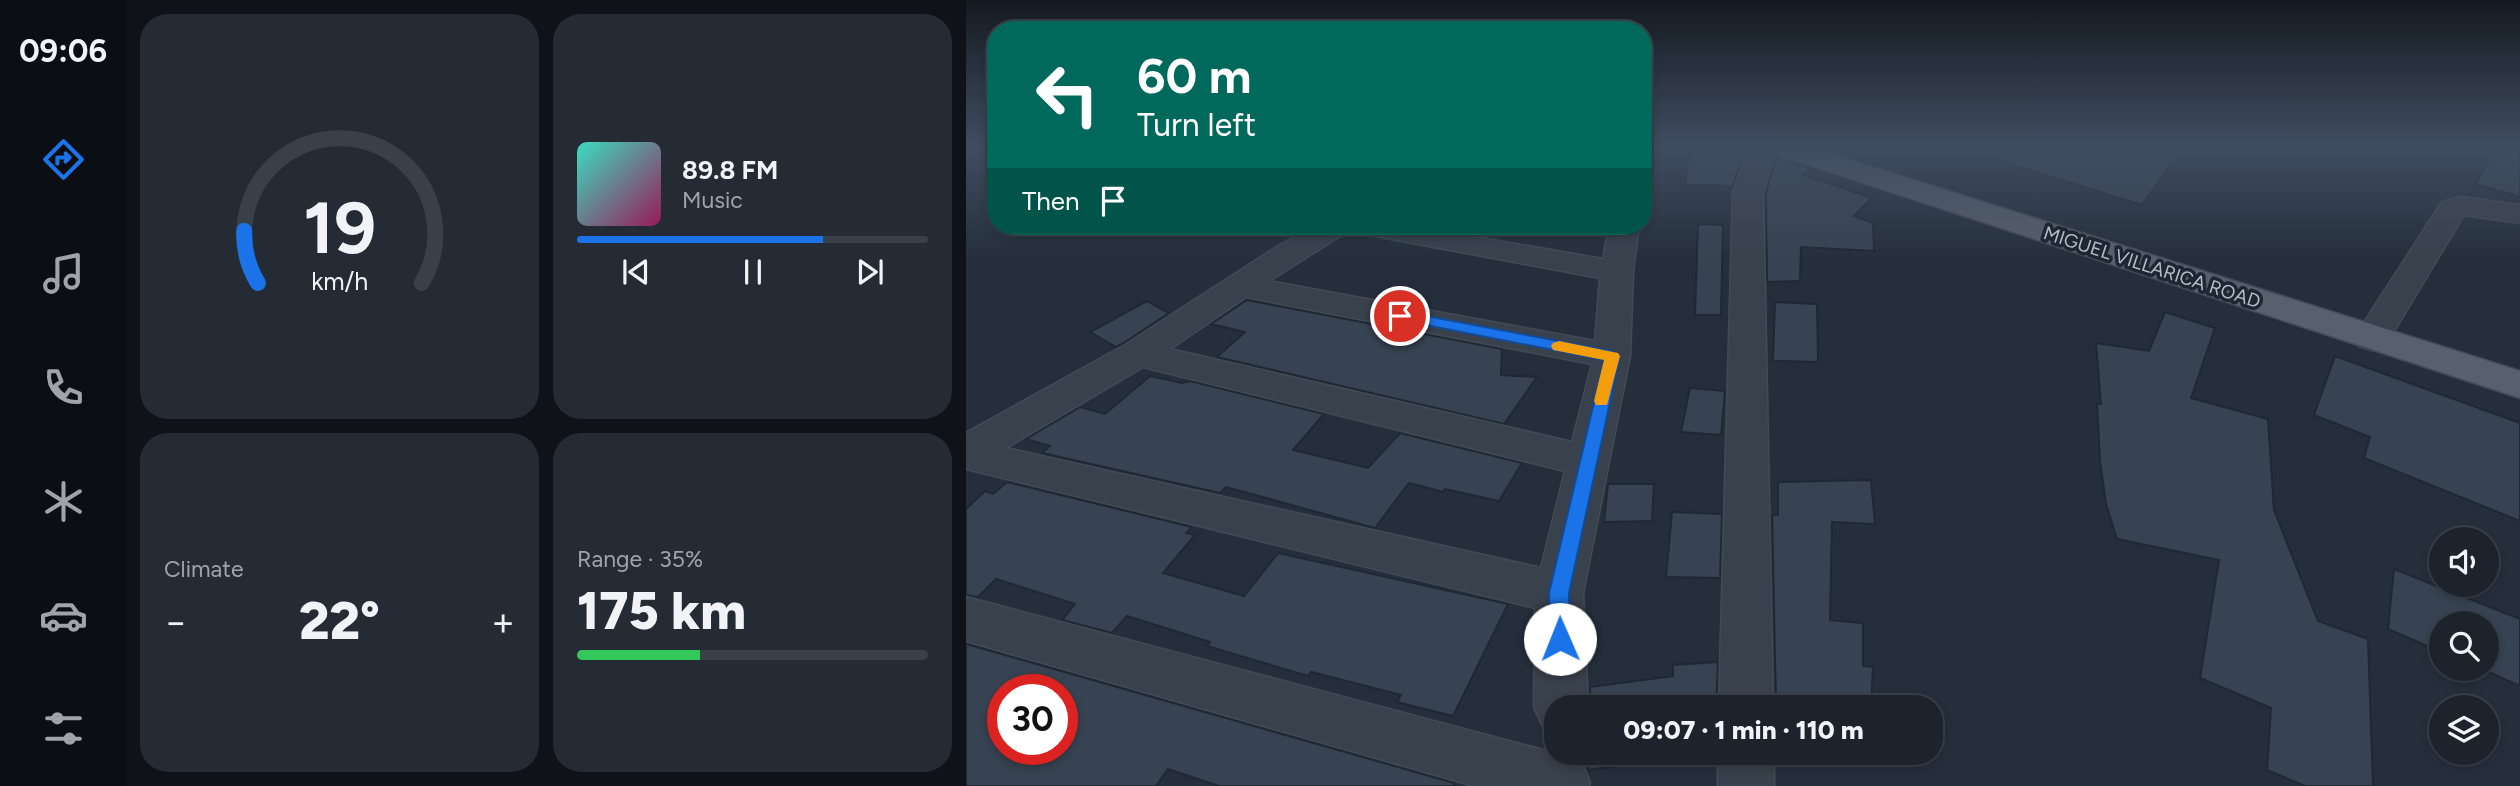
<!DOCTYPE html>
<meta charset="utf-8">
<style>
:root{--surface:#1c232d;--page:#252b35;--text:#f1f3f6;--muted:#a0a4aa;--line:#3a4049;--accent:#1a73e8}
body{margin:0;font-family:Figtree,sans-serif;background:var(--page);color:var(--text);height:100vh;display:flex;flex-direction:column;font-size:26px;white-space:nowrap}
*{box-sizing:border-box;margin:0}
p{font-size:23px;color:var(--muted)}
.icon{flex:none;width:38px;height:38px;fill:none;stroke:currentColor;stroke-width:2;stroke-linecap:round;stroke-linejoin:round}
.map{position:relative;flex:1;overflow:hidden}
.sheet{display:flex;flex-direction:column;gap:14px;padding:14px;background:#0f1319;width:840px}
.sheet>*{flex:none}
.guide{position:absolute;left:21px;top:21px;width:665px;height:214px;border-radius:28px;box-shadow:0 4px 10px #0003,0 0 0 2px var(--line);background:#00695c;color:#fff;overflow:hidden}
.buttons{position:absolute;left:1463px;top:527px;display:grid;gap:14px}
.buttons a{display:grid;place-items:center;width:70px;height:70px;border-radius:50%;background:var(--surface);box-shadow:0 4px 10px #0003,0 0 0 2px var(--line);font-size:35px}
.speed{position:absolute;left:21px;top:674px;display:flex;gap:14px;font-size:35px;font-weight:700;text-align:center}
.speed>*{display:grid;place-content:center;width:91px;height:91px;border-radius:50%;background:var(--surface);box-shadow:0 4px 10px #0003,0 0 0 2px var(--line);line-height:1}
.speed .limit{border:10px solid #d22;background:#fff;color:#111}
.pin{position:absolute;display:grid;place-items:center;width:60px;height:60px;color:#fff;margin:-30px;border:4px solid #fff;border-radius:50%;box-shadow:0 2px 7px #0007}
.me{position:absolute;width:77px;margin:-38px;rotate:359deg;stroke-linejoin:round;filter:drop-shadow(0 0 5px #0008)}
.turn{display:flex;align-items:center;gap:24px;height:147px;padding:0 35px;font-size:32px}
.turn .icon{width:91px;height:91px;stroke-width:2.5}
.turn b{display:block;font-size:49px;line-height:60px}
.then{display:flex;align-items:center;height:66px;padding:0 35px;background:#0003;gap:14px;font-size:26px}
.big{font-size:52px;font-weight:800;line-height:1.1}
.sheet .tile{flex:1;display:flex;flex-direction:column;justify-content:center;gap:10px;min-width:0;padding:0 24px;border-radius:28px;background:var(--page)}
.sheet .dial{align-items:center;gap:0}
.dial svg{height:182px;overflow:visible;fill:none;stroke:var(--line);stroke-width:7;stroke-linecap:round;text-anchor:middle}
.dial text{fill:var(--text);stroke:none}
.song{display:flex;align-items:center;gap:21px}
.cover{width:84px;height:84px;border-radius:10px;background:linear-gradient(135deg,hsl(170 70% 55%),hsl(330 70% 35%))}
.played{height:7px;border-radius:4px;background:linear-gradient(90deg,var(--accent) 70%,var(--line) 70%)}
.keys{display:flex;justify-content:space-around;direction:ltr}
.heat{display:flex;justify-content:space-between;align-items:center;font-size:38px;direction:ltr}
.charge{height:10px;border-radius:5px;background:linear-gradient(90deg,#34c759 35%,var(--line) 0)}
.sheet .tiles{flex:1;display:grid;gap:14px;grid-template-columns:repeat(2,1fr)}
.trip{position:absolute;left:578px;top:695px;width:399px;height:70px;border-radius:28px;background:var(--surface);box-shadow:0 4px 10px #0003,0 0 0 2px var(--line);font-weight:800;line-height:70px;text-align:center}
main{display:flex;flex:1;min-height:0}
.tab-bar{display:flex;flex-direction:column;width:126px;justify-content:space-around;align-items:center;background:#0b0e12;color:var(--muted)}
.tab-bar .icon{width:49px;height:49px}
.tab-bar .selected{color:var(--accent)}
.tab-bar b{font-size:32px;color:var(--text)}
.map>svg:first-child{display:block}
.building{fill:#374352;stroke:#202833;stroke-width:2;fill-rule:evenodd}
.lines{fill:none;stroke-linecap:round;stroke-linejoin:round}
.minor-casing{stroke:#424a55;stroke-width:3}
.major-casing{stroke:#424a55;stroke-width:3}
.minor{fill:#39414c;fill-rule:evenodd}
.major{fill:#57606c;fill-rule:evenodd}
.route{fill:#1a73e8;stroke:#114b97;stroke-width:2}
.slow{fill:#f59e0b}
.labels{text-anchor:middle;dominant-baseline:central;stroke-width:7;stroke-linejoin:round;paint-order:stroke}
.street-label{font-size:19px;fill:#b4bcc7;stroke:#1e2631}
</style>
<main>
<nav class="tab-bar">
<b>09:06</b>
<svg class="icon selected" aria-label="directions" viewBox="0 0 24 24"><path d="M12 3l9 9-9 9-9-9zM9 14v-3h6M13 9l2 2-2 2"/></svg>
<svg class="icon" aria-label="music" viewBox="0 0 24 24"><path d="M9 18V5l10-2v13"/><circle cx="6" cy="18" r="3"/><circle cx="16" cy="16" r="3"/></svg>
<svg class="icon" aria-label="phone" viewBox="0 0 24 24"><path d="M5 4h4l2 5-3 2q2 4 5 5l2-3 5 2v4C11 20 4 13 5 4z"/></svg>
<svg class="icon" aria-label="climate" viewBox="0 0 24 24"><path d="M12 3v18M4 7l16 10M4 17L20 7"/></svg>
<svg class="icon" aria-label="car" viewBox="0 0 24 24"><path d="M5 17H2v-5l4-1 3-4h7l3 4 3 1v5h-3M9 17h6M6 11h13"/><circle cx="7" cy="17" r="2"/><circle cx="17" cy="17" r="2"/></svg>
<svg class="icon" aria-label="filters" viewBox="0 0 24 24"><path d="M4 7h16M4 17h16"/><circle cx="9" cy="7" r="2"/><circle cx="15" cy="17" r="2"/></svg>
</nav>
<section class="sheet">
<div class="tiles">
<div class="tile dial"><svg viewBox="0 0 100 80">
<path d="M14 69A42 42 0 1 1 86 69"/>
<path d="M14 69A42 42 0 0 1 8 46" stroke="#1a73e8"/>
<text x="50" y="56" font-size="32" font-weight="700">19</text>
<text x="50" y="72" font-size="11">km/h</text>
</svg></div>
<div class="tile">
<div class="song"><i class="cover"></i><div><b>89.8 FM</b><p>Music</p></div></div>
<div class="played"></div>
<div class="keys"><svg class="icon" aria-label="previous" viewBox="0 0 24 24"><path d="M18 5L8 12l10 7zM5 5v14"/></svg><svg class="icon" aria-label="pause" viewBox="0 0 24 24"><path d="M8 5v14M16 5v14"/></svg><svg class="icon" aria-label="next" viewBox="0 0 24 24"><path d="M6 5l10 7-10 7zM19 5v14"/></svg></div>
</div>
<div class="tile"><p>Climate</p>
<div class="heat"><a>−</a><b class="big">22°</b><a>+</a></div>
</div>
<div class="tile"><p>Range · 35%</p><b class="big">175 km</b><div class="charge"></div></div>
</div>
</section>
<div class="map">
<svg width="1554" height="786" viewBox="0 0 1554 786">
<rect width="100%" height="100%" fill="#252f3c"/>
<!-- building -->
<g class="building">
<path d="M724,148H780L766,188L756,185H719Z"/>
<path d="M1013,148H1216L1176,205L1012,154Z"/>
<path d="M1529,148H1554V197L1510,184Z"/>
<path d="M810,157L845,169L837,175L906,198L888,216L907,223L908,251L835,247L834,281L801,282L800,193Z"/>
<path d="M732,224L757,225L755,315H729Z"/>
<path d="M281,300L536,349L535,375L571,377L538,424L251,357L279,332L245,324Z"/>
<path d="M181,301L203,313L158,343L150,347L124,332Z"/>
<path d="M809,302L851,304L852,362L807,361Z"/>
<path d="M1199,312L1249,328L1225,398L1302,419L1308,510L1352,621L1402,639L1407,786H1339L1301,770L1305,708L1234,678L1253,560L1151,539L1140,504L1134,461L1131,403L1135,404L1130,343L1183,351Z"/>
<path d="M1369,356L1554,423V521L1398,458L1404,437L1348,415Z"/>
<path d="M184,376L216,383L224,381L358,414L327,450L402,468L434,433L556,463L533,501L479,489L477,492L443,483L409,528L260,487L254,493L76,453L84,446L60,439L114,407L139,414Z"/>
<path d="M724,388L759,391L755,435L715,432Z"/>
<path d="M905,480L909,524L866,522L864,620L897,623V666L907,667L905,707H841L810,703L806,515H812V482Z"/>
<path d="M41,482L226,527L220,533L229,535L197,573L278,596L312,553L542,604L487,716L431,702L435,695L345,672L342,676L241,646L244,642L161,616L146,633L96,620L109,604L30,579L12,597L0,595V509L19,491L27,494Z"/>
<path d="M642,484H688L686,521L638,522Z"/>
<path d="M706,512L756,514L754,578L700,577Z"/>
<path d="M1428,569L1554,619V686L1514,668H1521V623H1475V652L1422,629Z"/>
<path d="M0,644L488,783V786H253L202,769L190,786H0ZM37,690H96V749H37Z"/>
<path d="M752,662L750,707H625L624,687L707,676V665Z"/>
<path d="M619,752H707L708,758L622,770Z"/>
</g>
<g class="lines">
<defs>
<g id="minor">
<path d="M783,148H810L797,193L807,707H753L767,193Z"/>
<path d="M1495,197L1554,205V223L1498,215L1419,346L1406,350L1393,346L1388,338L1472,208L1476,202Z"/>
<path d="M348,226H446L637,259L643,226H673L667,271L664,356L617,593L622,707H590V730L576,725L568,707L569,608L0,469V433L159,345L312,246ZM382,231L634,278L629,341L303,281ZM280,297L626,364L606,442L204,349ZM177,367L599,471L575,568L40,448Z"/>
<path d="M0,597L596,755L616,763L624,783L623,786H508L0,641Z"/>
<rect x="752" y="752" width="56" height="34"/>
</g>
<path id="major" d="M805,148H846L1554,371V398L809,154Z"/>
</defs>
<!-- minor casing -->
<use href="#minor" class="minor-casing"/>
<!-- major casing -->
<use href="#major" class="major-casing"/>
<!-- minor -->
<use href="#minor" class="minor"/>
<!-- major -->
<use href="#major" class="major"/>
</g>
<!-- sky -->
<linearGradient id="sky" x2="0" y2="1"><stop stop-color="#141a21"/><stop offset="0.57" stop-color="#404d61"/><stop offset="1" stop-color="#404d61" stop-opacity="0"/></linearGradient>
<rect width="1554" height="258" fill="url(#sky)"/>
<!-- route -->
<path class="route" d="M434,311L646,351L654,356L603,593L604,639L601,645L594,648L587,645L584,639L583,593L638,360L429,319L427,316L429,313Z"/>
<!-- slow -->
<path class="slow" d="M593,341L652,353L654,356L641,405H630L628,401L638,360L587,350L585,346L587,343Z"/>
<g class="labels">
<!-- street labels -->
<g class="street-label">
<text transform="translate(1186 267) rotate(18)">MIGUEL VILLARICA ROAD</text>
</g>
</g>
</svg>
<div class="buttons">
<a><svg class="icon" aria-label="sound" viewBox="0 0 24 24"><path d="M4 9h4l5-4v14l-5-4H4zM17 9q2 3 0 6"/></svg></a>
<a><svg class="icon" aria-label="search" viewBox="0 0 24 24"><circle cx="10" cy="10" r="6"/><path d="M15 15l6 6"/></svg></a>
<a><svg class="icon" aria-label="layers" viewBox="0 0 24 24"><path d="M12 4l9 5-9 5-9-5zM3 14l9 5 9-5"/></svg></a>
</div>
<div class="speed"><div class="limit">30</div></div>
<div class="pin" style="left:434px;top:316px;background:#d93025"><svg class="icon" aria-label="arrive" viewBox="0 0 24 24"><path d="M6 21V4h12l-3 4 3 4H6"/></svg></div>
<svg class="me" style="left:594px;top:639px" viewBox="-20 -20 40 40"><circle r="19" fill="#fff"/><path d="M0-13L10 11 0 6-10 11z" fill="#1a73e8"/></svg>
<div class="trip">09:07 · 1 min · 110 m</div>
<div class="guide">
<div class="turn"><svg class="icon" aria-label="left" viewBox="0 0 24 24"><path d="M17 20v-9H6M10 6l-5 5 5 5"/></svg><div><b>60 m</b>Turn left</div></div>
<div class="then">Then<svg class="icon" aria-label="arrive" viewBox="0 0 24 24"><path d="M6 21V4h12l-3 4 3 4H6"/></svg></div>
</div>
</div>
</main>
